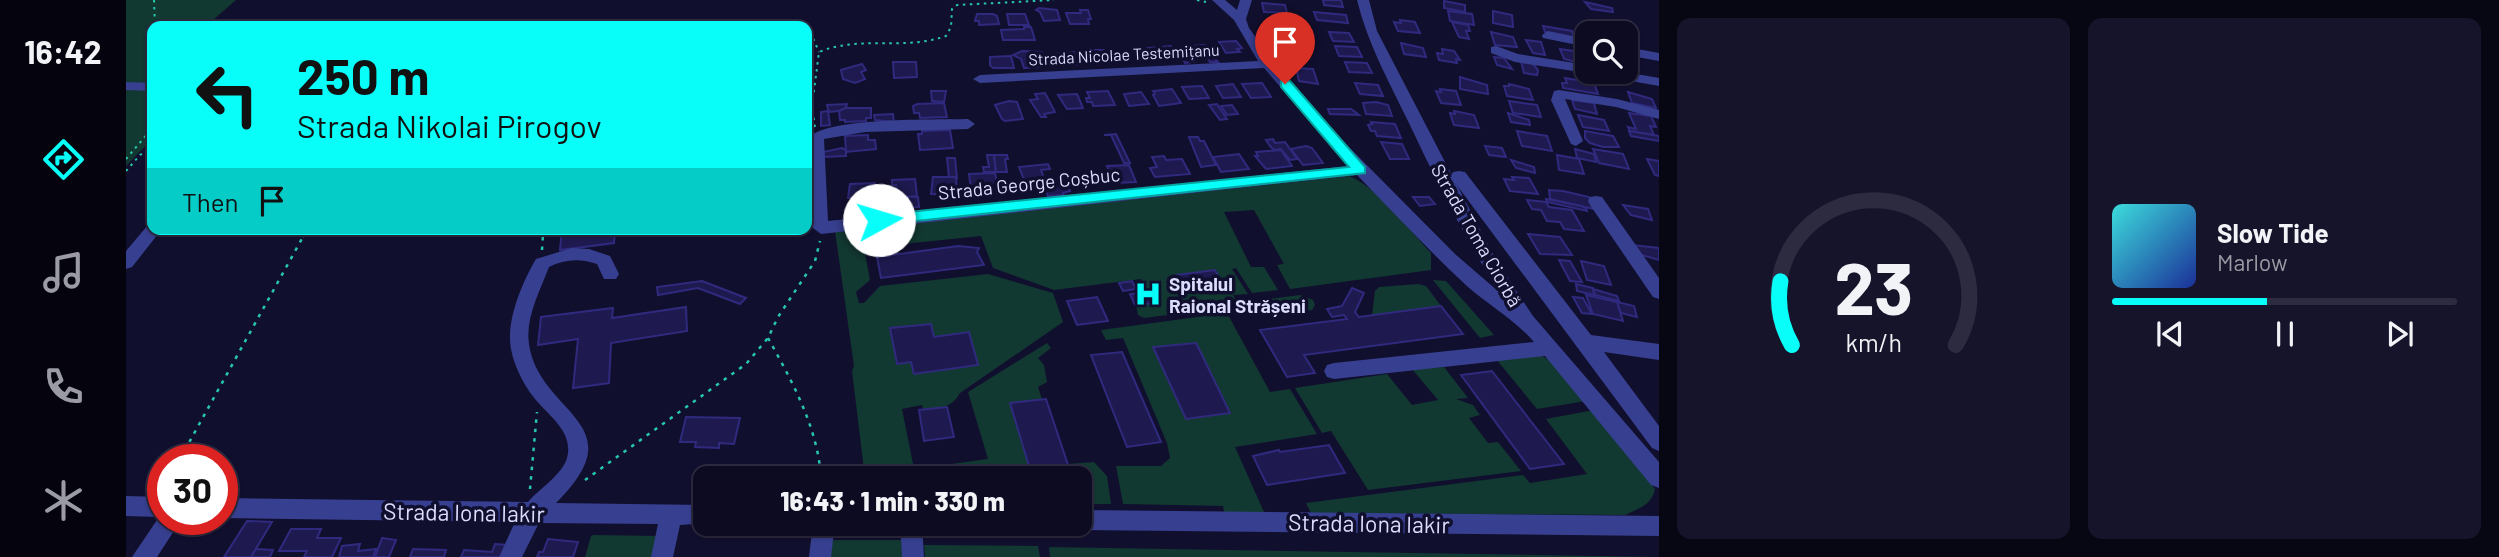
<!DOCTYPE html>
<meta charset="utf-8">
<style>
:root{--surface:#0d0b22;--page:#16142a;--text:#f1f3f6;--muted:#9a9ba5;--line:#2d2b40;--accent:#08fff9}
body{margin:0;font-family:Barlow,sans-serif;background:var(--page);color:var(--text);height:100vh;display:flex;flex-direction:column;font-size:26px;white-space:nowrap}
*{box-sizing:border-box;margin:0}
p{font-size:23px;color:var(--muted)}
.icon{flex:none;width:38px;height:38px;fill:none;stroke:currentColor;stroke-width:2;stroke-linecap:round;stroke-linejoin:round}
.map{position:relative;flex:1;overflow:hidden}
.panel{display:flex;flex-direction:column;gap:18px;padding:18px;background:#070613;width:840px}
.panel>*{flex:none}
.hud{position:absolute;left:21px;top:21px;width:665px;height:214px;border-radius:14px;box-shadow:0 2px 5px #0004,0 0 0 2px var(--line);background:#08fff9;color:#111;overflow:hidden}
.controls{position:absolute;left:1449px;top:21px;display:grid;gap:14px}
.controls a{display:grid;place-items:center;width:63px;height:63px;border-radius:14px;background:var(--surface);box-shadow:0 2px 5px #0004,0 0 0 2px var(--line);font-size:35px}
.speed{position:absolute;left:21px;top:444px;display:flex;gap:14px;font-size:35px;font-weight:700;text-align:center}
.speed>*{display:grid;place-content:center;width:91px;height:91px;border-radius:50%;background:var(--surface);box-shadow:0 2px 5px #0004,0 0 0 2px var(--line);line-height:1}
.speed .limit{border:10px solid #d22;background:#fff;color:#111}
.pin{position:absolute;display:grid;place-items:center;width:60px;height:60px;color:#fff;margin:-72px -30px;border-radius:50% 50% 50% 0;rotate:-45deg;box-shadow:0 0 7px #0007}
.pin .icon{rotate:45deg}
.me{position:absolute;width:77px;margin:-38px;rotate:84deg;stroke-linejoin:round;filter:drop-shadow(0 0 5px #0008)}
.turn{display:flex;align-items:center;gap:24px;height:147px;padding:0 35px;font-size:32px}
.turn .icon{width:91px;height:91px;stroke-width:2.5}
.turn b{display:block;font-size:49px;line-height:60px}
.then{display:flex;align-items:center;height:66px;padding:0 35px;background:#0003;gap:14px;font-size:26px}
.panel .card{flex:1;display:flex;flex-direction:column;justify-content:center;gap:10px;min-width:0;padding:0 24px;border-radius:14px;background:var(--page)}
.panel .dial{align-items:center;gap:0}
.dial svg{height:182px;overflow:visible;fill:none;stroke:var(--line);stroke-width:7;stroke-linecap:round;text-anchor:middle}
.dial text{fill:var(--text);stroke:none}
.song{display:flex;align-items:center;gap:21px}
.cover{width:84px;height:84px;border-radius:10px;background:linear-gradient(135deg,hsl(180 70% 55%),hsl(230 70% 35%))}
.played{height:7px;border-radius:4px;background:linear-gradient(90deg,var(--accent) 45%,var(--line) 45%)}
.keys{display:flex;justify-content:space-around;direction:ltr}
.panel .tiles{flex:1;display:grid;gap:18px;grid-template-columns:repeat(2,1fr)}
.trip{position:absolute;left:567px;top:466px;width:399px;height:70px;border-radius:14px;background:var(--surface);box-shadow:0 2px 5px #0004,0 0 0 2px var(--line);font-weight:800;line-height:70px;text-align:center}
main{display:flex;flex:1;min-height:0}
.menu{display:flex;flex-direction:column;width:126px;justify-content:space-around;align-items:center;background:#05040e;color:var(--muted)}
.menu .icon{width:49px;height:49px}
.menu .active{color:var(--accent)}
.menu b{font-size:32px;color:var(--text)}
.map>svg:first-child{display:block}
.green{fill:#123832}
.building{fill:#1e1a50;stroke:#302a7e;stroke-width:2}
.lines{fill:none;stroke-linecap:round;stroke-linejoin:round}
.path-far1{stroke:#27c8aa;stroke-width:2;stroke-dasharray:2.5 4.5;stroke-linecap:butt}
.path{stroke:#27c8aa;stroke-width:2.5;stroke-dasharray:3.5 6;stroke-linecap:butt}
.minor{fill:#373f90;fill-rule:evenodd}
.route{fill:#08fff9;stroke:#05a6a2;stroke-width:2}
.labels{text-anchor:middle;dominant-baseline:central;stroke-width:7;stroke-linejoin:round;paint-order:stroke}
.far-street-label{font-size:16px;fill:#dcdcff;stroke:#110f2e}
.street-label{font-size:19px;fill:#dcdcff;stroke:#110f2e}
.poi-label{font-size:19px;font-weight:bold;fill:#dcdcff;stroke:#110f2e;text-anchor:start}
.near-street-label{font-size:23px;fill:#dcdcff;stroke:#110f2e}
</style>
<main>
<nav class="menu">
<b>16:42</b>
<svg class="icon active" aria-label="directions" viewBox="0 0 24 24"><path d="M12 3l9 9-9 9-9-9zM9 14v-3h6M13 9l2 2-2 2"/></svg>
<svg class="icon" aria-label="music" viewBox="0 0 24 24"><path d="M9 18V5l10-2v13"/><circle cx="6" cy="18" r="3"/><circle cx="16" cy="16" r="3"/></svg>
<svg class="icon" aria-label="phone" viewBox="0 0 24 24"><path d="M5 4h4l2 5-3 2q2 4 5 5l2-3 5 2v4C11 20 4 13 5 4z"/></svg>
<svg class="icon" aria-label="climate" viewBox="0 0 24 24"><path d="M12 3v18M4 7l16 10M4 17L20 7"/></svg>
</nav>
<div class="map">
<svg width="1533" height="557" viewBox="0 0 1533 557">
<rect width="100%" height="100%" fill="#110f2e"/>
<!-- green -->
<g class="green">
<path d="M0,0H110L80,26H26V139L0,166Z"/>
<path d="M1223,176C1253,188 1282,229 1305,253V270L1164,289L1151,265L1158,264L1128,210L1098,212L1125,267H1138L1152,290L1126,293L1110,268L1106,269L1122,294L1107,295L1113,306L1018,318L1012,315L1010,305L1028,303L1015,279L928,290L867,268L855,236L738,248L744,280L730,292L733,303H738L754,286L862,274L927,293L937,322L834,393C825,409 814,408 797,409L796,405L776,409L788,469L862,459L842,392L921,343L925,348L912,358L918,365L921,382L912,387L916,399L885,404L906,476L943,471L941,464L968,462L981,476L985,504H954V478H739L726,371L728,366L709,231Z"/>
<path d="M1307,280L1320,281L1368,335L1354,338Z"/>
<path d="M1292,284L1300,286L1315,306L1246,315L1249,291L1253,287Z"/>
<path d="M1174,295L1187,300L1189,305L1186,310L1139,316L1132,314L1126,306L1130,301Z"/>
<path d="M1101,313L1144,392L1164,389L1191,434L1109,447L1138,512H1098L1097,506L997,504L990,466H1035L1044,458L1041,443L997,338L980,340L975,330Z"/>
<path d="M1415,355L1424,361L1460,401L1411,409L1370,359Z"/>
<path d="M1318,367L1342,398L1330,399L1347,405L1354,415L1343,418L1362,443L1372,442L1395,471L1242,490L1205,431L1196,433L1169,388L1261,374L1286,405L1312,400L1286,369Z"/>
<path d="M1468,410L1529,489C1526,505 1512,509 1499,515L1185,513L1180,503L1397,475L1404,483L1461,474L1420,419Z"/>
<path d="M468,535L536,536L531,557H459L465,536Z"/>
<path d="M706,540H776V557H697Z"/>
<path d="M798,545L912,546L914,557H799Z"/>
<path d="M923,547L1532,557H924Z"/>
</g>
<!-- building -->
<g class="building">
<path d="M1197,0H1215L1217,7L1198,5Z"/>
<path d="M1318,1L1339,5V12L1318,8Z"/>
<path d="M1459,2L1486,8L1487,12L1465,9Z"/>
<path d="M1136,3L1159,5L1161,13L1138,12Z"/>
<path d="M913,8L931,10L934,20L918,21L914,12L910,10Z"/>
<path d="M954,10H962L965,19H962L963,24H944L940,13H955Z"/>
<path d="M1322,11L1346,14L1348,25L1324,21Z"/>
<path d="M1367,11L1386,15L1387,27L1367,23Z"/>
<path d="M1188,12L1220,15L1222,23L1191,20Z"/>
<path d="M851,14H867L871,16L873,24L853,25V21H849Z"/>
<path d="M881,14H899L903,25H883Z"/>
<path d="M1274,20L1289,22L1294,33L1272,31L1268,22L1275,23Z"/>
<path d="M1139,22L1154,23L1159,34L1144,33Z"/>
<path d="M1326,22L1342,25L1344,31H1340L1343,39L1333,37Z"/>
<path d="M1417,26L1446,31L1448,38L1419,32Z"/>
<path d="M898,27H905L909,40H877L875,30L898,29Z"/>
<path d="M1203,32L1223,33L1228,42L1207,41Z"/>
<path d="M1365,32L1387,37L1391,47L1369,45Z"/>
<path d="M1146,40L1169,41L1173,51L1151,50Z"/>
<path d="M1400,40L1415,42L1419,55L1407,53Z"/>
<path d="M1110,41L1116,48L1111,49L1114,52L1100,53L1093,42Z"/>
<path d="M1275,43L1297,48L1300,57L1278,54Z"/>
<path d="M1079,45L1087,57L1092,62H1084L1081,57H1072L1065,46Z"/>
<path d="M1045,46L1051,58L1027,59L1021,48Z"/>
<path d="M1209,46L1231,47L1236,57L1213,56Z"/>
<path d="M1316,49L1328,51L1334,60L1330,59L1331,63L1313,60L1311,53L1317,54Z"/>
<path d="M1434,49L1454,52L1459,64L1438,59Z"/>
<path d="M965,50H978L984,63H968L963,52Z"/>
<path d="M896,51L916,52L921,63L914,64L915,67L898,68L895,59L887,55Z"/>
<path d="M1052,51L1066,53L1068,62L1059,63Z"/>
<path d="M948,52L953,65H923L919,55Z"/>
<path d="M885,56L888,68H867L864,65V57Z"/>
<path d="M1368,57L1378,58L1386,69L1371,65Z"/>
<path d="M1395,61L1406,63L1412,70L1411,75L1398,73Z"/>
<path d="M767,62H790L791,77L768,78Z"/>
<path d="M1219,62L1241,63L1246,73L1223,72Z"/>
<path d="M736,64L740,70L735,72L739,79L729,83L717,79L715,70Z"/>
<path d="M1170,68L1187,69L1192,84L1173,81Z"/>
<path d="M1334,77L1361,85L1362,94L1334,89Z"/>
<path d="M1439,78L1468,83L1472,94L1437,88L1436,83H1441Z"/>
<path d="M1136,83L1145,97L1125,98L1116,84Z"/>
<path d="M1229,83L1252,85L1257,96L1234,94Z"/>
<path d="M1107,84L1115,97L1097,98L1090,86Z"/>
<path d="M1383,84L1403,89L1407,100L1381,96L1378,86H1383Z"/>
<path d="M1076,86L1083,98L1063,99L1056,87Z"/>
<path d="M1046,89L1055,103L1033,106L1027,95L1029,94L1027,91Z"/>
<path d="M1314,89L1330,91L1335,105L1315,103L1310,91L1315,92Z"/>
<path d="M805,91H820L818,102L806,101Z"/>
<path d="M982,91L989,105L967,106L966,102H961L960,98H964L961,92Z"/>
<path d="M1015,92L1023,104L1003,106L998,94Z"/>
<path d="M1502,92L1526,99L1530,108L1506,103Z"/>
<path d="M919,93L929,112L918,114L920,117H915L904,100L912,99L909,94Z"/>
<path d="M951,94L957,108L941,109L932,95Z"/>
<path d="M1446,100L1468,103L1471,114L1449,109Z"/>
<path d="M883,101L891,102L897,119L879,121L876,119L869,105Z"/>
<path d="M1383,101L1411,105L1415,117L1387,113Z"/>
<path d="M1250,102L1262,105L1266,116L1240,114L1237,103Z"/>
<path d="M818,103L821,117L794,118L793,113H788L787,106L791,104Z"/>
<path d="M721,104L719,110L704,112L702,109L701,105Z"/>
<path d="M1091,104L1101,119L1094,120L1083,105Z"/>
<path d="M1106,105L1112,114L1101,115L1095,106Z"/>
<path d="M719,108H745V118H740V121L719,122V120H714L713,111Z"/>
<path d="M1202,109H1225L1233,115L1204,114Z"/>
<path d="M702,111L704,125L695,126V112Z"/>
<path d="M1328,111L1348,115L1353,128L1328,125L1324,113L1329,114Z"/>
<path d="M1382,113L1403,120L1404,125L1385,122Z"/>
<path d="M1503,113L1525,116L1530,127L1524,126L1528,135L1504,131L1502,127L1510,129Z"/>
<path d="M767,114L768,122L749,120L748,115Z"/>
<path d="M1452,115L1478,120L1483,131L1457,127Z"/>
<path d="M1245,122L1269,124L1275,138L1251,136L1249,131H1245L1242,125L1246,124Z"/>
<path d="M824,130L827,148L794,150L792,134H796V131Z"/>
<path d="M1391,131L1421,136L1426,151L1396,146Z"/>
<path d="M1459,131L1487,136L1493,147H1477L1464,143L1459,138Z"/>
<path d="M1503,131L1533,136V141L1505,136Z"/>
<path d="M990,134L1004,163H998L985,135H978Z"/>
<path d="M742,135V140H749L750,149L720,152L719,136Z"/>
<path d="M1063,137H1072L1074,141H1078L1090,165L1075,167Z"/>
<path d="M1147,139L1149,143L1159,142L1171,159L1164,160L1155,149L1148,150L1144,146L1140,140Z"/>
<path d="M1255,142L1276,144L1283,159H1264Z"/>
<path d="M1180,146L1186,148L1197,163L1177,165L1165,149Z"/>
<path d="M1359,146L1376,148L1380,157L1363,155Z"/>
<path d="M716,148L720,150V156L696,157L697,152Z"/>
<path d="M1449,149L1468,154L1470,162L1451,158Z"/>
<path d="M1467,149L1497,154L1503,169L1473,163Z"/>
<path d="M1155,150L1166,166L1140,169L1129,156H1132L1130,152Z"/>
<path d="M1113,154L1123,169L1095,172L1087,157Z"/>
<path d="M861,155H868L870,172H858L857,167H863Z"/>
<path d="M868,155H881L882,159H879L881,172H870Z"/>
<path d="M1431,155L1453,159L1458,174L1433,170Z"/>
<path d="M1038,156L1040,160L1056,159L1064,174L1029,177L1024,168L1031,167L1026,157Z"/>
<path d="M821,158H829L831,178L823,177Z"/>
<path d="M1521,159L1533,161V176L1529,175Z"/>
<path d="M1385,160L1408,167L1409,173L1390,168Z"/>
<path d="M922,164L924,169L915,170L921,186L901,187L893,167Z"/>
<path d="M1003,165L1010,182L987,183L981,166Z"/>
<path d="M869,173L873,189L845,190L843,174Z"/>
<path d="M807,177H830L831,195L805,194Z"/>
<path d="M1386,177L1403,178L1412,194L1384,191L1378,179L1388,180Z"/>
<path d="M789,179L791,196L771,197L770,185H766V180Z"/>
<path d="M749,183L750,197L722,198L724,184Z"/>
<path d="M921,184L933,183L942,187L944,191L937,193L938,195L922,196L918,188L922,187Z"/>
<path d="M1423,190L1437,191L1463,197L1468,209L1424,199Z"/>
<path d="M780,197H792L793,207L781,208Z"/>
<path d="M1287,197H1303L1309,204L1294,206Z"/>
<path d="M1420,199L1455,206L1460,208L1461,211L1421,202Z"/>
<path d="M1401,200L1420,202L1423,207L1446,210L1458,231L1438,229L1434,222L1421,221L1415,210L1406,209Z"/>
<path d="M1497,205L1522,209L1526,220L1505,215Z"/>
<path d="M436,229H489L488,243L434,250Z"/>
<path d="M1402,234L1434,237L1446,255L1414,254Z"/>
<path d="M1506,245L1533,248V260L1512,254Z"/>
<path d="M832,246L853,248L851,252L858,265L755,278L751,257Z"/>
<path d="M1433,260L1444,261L1456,282L1444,281Z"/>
<path d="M1455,261L1478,266L1485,285L1461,280Z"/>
<path d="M1089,270L1095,281L1056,286L1050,275Z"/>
<path d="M576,281L620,298L614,304L572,288L532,295L531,287Z"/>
<path d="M1006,281L1010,289L997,291L993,283Z"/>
<path d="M1450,284L1467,288L1468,295L1451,291Z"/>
<path d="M1226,288L1238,293L1229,312L1233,317L1315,306L1337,334L1178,355L1189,373L1161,377L1134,330L1221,319L1218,315L1206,317L1201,309L1216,306Z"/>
<path d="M1467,289L1491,296L1493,301L1469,295Z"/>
<path d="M1023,292L1028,303L1009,305L1004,294Z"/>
<path d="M1460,295L1491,302L1497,321L1467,314Z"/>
<path d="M971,297L982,321L951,325L941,301Z"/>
<path d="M1447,297L1457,298L1466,314L1456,313Z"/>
<path d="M1491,302L1508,306L1511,317L1495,313Z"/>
<path d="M560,307L561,331L485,343L483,383L447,388L452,339L412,345L415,317L487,308L486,318Z"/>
<path d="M805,324L808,337L843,332L852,365L788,374L785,362L771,364L764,328Z"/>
<path d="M1070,343L1077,357L1104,413L1060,419L1027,347Z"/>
<path d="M996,352L1035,442L1001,447L965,355Z"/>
<path d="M1366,371L1438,464L1404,469L1335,375Z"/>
<path d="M920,399L944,471L906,476L884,403Z"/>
<path d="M821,407L828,437L798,441L793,410Z"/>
<path d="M560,417L614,418L608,444L593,443V448L569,447L570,442H554Z"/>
<path d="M1203,445L1219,473L1141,485L1127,456L1153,450L1154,452Z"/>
<path d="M121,521L146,522L125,557H98Z"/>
<path d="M165,529H195L191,538H215L206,557H178L181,551H153Z"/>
<path d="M256,538L270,540L263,557H249Z"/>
<path d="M422,539L452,542L447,557H411L413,552H417Z"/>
<path d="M234,544L232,551L250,549L247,557H213L216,546Z"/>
<path d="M369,544L381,545L377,557H335L338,550L366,552Z"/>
<path d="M130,549L147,550L144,557H125Z"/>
<path d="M287,549L320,550L318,557H284Z"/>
</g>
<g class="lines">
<!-- path-far1 -->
<g class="path-far1">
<path d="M28,0L29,26"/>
<path d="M1071,0L1080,2"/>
<path d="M681,36L687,38L693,52"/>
<path d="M689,127L686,106L693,52C734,35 778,51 820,36L825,27L826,9L831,5L928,0"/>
<path d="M0,159L23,132L26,116"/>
<path d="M0,171L14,155L26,148"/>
<path d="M177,237L182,229"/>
<path d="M417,237L418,229"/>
</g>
<!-- path -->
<g class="path">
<path d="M416,250L417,235"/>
<path d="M642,338C666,381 692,428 695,478"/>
<path d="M60,460V448L178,235"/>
<path d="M459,480L620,364L642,338L652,317L689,261L694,241"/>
<path d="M404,489L411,412"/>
</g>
<!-- minor -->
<g class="minor">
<path d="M1086,0H1099L1111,10L1114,0H1126L1120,19L1123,28L1157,75L1200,124L1329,254L1373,292C1338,237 1309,178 1281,119C1262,80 1241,42 1231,0H1243L1251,31L1370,260L1407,316L1533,462V488L1525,485L1419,356L1208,379L1201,377L1198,371L1201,365L1208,363L1408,342C1389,320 1364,306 1342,287C1304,252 1268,213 1231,175L695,234L687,228L684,207V137C702,117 811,120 842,119L849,124L842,129L739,132L698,139L702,221L1223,166L1138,68L854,83L847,79L854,75L1132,61L1108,20Z"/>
<path d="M1422,31L1461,39V47L1417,38L1416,35Z"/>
<path d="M1370,46L1392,54L1461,65V72H1466L1461,73L1389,62L1365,53V47Z"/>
<path d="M1500,47L1533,53V61L1500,55Z"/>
<path d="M1470,72H1499L1533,78V86L1477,76Z"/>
<path d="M0,82L26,83V91L0,90Z"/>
<path d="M1433,90L1491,99L1533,110V119L1490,107L1439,99L1457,141L1450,146L1445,144L1425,100L1428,91Z"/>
<path d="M1333,171L1339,172L1465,335L1533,344V360L1478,352L1533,426V451L1526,448L1327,180L1325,176L1327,172Z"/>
<path d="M1470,196L1476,197L1533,278V299L1527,297L1464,205L1462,201L1464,197Z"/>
<path d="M26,224V229H36L6,267L0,269V251L22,225Z"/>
<path d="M446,248L463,249L484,256L493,274L490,279H478L471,264C455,258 438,259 423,267C414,291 399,318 403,344C413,415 512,422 430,503L579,505V523H584L554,525L547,557H525L532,524L413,523L396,557H373L389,522L96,518V498L402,502C413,489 436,475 441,458C448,432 423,416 409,399C397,384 385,361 384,340C383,314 397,281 410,259Z"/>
<path d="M0,496L37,497V520H55L31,557H6L33,517L0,516Z"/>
<path d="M954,510L1533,516V536L954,530L946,527L944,523H954Z"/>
<path d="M687,523H709L705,557H683Z"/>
<path d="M774,523H796L798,557H776Z"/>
</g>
</g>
<!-- route -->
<path class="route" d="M1159,80L1164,81L1239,167V173L753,225L745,220L753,215L1223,167L1155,87V81Z"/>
<!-- icons -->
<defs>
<symbol id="hospital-bare" viewBox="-9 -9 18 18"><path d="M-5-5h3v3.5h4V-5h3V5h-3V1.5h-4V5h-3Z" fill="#08fff9" stroke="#110f2e" stroke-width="2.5" paint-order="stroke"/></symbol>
</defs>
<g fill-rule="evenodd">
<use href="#hospital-bare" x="1003" y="275" width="38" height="38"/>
</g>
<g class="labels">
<!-- far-street labels -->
<g class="far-street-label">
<text transform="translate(998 54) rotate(-3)">Strada Nicolae Testemițanu</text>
</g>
<!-- street labels -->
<g class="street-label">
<text transform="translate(903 183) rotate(-6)">Strada George Coșbuc</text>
<text transform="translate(1351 235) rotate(60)">Strada Toma Ciorbă</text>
</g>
<!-- poi labels -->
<g class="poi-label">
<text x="1043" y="283">Spitalul<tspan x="1043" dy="22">Raional Strășeni</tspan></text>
</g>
<!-- near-street labels -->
<g class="near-street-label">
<text transform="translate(338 512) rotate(1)">Strada Iona Iakir</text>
<text transform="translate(1243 523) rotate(1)">Strada Iona Iakir</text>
</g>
</g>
</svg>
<div class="controls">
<a><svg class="icon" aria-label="search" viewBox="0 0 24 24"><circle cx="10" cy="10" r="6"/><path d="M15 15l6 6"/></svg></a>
</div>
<div class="speed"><div class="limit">30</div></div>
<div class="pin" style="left:1159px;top:84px;background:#d93025"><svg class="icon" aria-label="arrive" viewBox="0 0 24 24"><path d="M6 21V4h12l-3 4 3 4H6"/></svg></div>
<svg class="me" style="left:753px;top:220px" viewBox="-20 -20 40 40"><circle r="19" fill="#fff"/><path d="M0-13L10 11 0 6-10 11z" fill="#08fff9"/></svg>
<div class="trip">16:43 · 1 min · 330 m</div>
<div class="hud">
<div class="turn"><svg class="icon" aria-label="left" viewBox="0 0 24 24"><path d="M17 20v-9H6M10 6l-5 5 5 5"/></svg><div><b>250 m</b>Strada Nikolai Pirogov</div></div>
<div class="then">Then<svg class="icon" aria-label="arrive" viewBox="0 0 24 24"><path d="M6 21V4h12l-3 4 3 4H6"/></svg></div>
</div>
</div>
<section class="panel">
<div class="tiles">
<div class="card dial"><svg viewBox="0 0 100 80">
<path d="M14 69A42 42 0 1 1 86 69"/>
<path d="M14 69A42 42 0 0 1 9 41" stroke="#08fff9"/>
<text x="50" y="56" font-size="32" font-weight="700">23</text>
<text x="50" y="72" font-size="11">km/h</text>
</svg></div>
<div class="card">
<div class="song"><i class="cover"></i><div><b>Slow Tide</b><p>Marlow</p></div></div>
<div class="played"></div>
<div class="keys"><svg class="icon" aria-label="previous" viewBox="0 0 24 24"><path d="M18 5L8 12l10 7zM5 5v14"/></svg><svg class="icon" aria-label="pause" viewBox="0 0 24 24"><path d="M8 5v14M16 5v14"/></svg><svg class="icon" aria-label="next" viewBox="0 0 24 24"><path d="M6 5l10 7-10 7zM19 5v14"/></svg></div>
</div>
</div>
</section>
</main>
